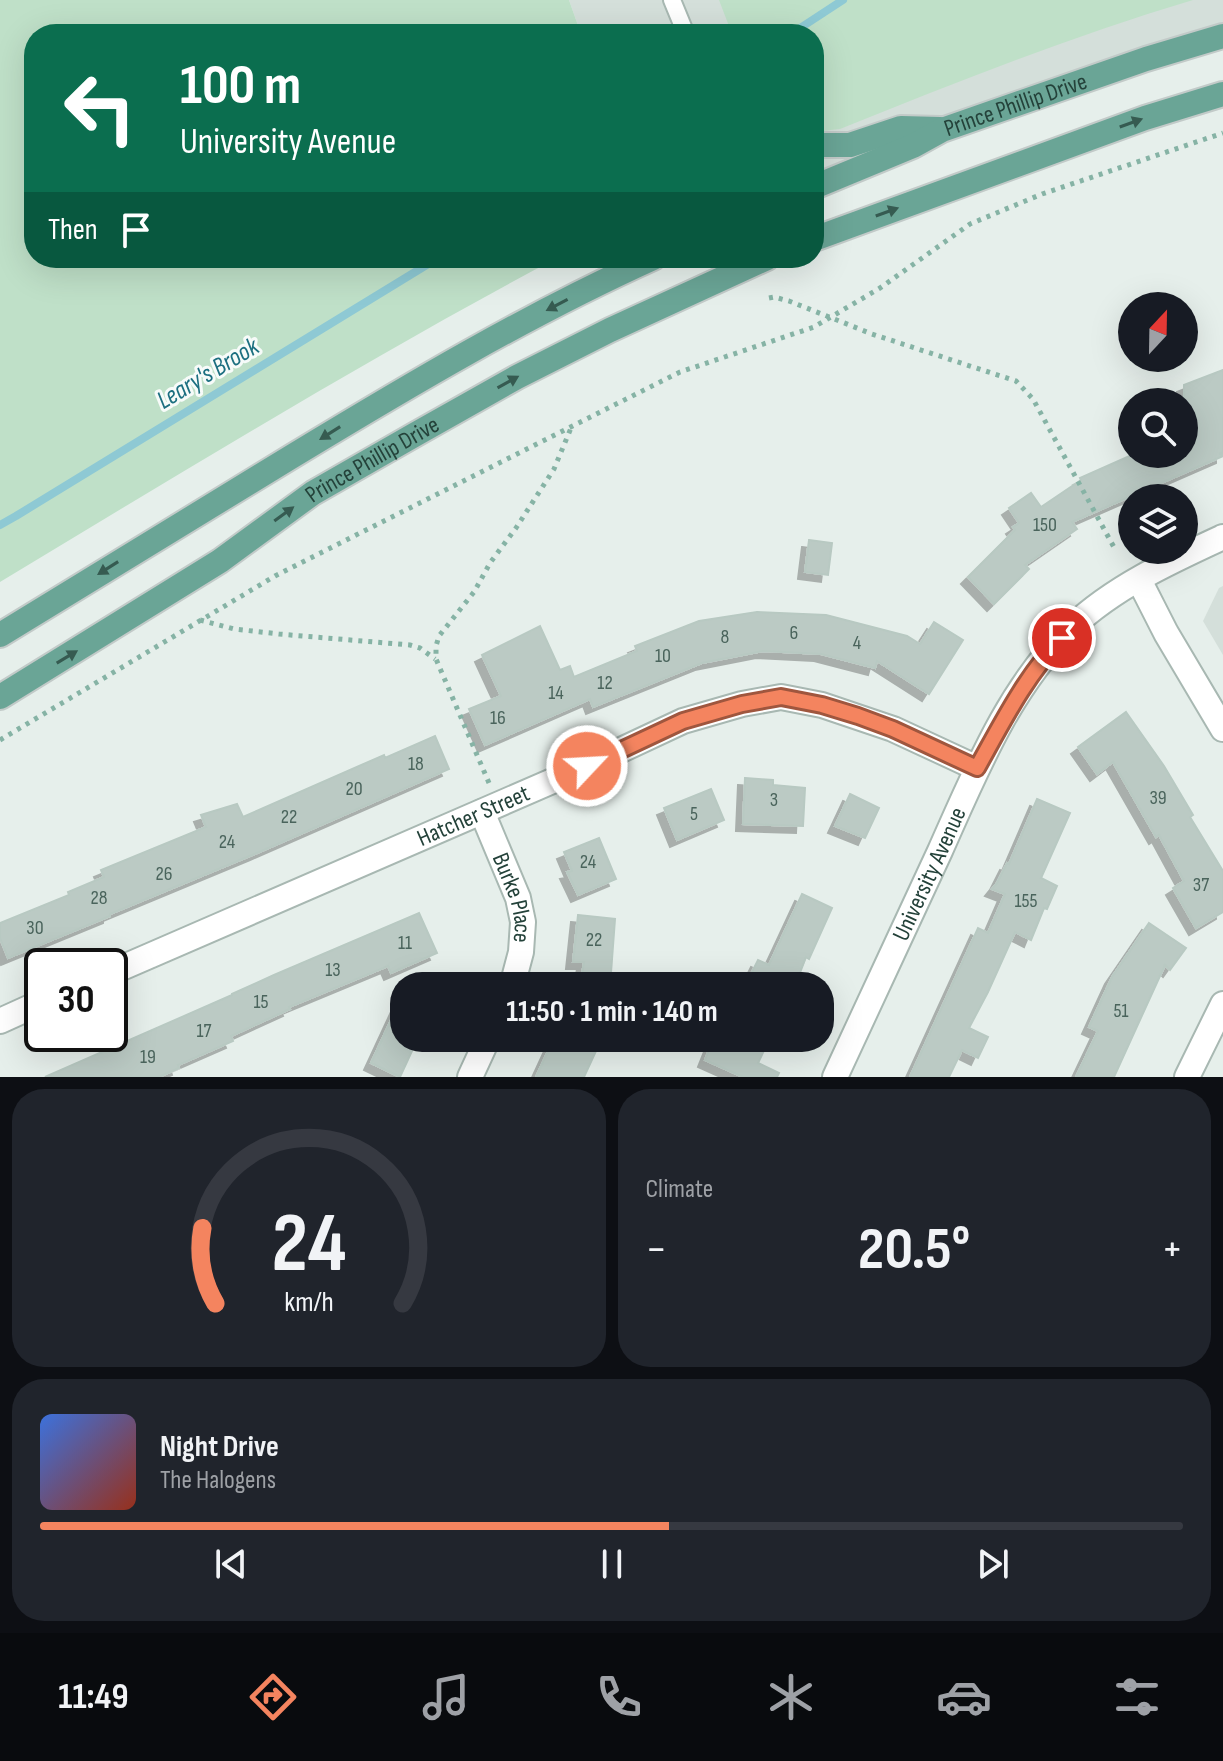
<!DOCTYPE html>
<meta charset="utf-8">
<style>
:root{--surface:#171b24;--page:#20242c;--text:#f1f3f6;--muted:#9ea1a6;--line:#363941;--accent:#f4845f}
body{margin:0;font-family:"Sofia Sans Condensed",sans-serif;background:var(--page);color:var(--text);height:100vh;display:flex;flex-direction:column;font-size:30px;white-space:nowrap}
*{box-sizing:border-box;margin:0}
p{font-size:26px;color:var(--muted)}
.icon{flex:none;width:44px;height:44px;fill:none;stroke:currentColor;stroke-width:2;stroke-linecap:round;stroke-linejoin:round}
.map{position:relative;height:1077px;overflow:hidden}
.details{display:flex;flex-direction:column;gap:12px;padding:12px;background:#0d0f14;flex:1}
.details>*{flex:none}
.guide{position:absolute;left:24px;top:24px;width:800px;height:244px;border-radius:32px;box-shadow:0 8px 32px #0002;background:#0b6e4f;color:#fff;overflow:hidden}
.needle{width:52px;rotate:22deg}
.buttons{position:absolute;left:1118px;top:292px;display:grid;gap:16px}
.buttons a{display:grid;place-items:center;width:80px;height:80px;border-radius:50%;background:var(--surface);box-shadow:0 8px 32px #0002;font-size:40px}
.speed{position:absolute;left:24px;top:948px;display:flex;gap:16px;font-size:40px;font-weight:700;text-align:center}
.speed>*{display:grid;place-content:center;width:104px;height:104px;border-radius:50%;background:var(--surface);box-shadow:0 8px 32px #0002;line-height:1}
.speed .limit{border:4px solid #111;border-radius:12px;background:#fff;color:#111}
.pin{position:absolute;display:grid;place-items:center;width:68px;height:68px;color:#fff;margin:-34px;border:4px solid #fff;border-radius:50%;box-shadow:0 2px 8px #0007}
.me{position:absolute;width:88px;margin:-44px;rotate:65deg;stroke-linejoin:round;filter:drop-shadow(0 0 6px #0008)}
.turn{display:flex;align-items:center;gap:28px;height:168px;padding:0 24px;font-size:36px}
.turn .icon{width:104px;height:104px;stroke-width:2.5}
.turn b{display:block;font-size:56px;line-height:68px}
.then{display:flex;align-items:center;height:76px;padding:0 24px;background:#0003;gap:16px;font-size:30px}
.big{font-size:60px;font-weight:700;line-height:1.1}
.details .tile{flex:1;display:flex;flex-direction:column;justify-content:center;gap:12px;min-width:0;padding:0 28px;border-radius:32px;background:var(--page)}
.details .dial{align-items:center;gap:0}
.dial svg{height:208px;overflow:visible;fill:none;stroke:var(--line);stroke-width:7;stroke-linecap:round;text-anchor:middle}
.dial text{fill:var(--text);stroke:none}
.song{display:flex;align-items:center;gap:24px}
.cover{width:96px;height:96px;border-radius:12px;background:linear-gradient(135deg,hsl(220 70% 55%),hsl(10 70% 35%))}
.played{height:8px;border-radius:4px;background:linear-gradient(90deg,var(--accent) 55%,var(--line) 55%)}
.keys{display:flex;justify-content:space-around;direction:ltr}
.heat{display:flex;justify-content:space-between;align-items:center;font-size:44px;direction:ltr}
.details .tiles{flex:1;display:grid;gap:12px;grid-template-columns:1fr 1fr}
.tile:last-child{grid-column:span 2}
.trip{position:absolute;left:390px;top:972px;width:444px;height:80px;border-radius:32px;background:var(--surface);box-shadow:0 8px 32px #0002;font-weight:700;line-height:80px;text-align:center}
.tabs{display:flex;height:128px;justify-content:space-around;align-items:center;background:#090b0e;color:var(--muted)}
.tabs .icon{width:56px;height:56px}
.tabs .selected{color:var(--accent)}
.tabs b{font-size:36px;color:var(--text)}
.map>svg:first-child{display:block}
.built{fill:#d4dfda}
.green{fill:#bfe0c8}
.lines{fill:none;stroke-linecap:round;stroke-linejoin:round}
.stream{stroke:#8ec9d4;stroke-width:8}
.building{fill:#bbcac4;stroke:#b8c9c2;stroke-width:2;filter:url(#shadow)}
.lane-casing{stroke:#a8b8b2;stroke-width:20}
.street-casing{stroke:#a8b8b2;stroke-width:28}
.primary-casing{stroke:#c2cac8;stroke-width:28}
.path{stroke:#86b3a5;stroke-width:5;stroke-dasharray:4 6;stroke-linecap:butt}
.lane{stroke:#fff;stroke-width:16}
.street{stroke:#fff;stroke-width:24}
.primary{stroke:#6aa596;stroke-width:24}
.oneway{fill:#365b51}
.route-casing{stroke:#9f563e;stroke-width:20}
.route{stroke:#f4845f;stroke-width:14}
.labels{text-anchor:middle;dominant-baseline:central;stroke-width:6;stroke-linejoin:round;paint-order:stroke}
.number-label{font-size:20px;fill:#4a645c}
.street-label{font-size:24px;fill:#24423a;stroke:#f7fbf9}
.water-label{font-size:26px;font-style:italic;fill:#1c6f80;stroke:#f7fbf9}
</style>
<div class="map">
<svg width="1223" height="1077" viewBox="0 0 1223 1077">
<defs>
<filter id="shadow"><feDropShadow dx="-7" dy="7" stdDeviation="0" flood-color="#0004"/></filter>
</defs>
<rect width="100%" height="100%" fill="#e6efeb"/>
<!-- built -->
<g class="built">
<path d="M569,0H1223V37L814,187V34H581Z"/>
<path d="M1223,586V655L1203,621L1219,588Z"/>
</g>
<!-- green -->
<g class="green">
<path d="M0,0H569L581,34H34V258H557C367,359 184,471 0,582Z"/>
<path d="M719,0H1193C1073,36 956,82 840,129L821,131L814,129V34H732Z"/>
</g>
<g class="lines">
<!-- stream -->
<g class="stream">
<path d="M791,34L843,0"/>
<path d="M0,525L16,516L438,258"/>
</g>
</g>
<!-- building -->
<g class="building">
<path d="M1223,370V452L1219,454H1223V456L1072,522L1077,529L1025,565L1029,569L994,604L968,577L1015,530L1013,527L1019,523L1009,508L1031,493L1041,507L1081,480L1080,478L1134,454H1184V385Z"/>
<path d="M809,540L832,543L828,575L805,572Z"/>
<path d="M757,612L826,615L907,636L920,644L934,622L963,640L929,694L877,661L875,668L821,654L763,651L702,663L593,707L590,699L485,745L469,709L501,696L482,655L540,626L560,670L570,666L574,677L637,651L635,646L699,621Z"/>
<path d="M1126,712L1164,766L1193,815L1190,817L1223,871V912L1196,928L1173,888L1184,881L1159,835L1156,837L1113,762L1097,774L1078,747Z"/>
<path d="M435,736L449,769L257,853L110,914V916L8,958L0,938V923L69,895L68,892L104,877L101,870L206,827L201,815L237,804L243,817L384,755L385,758Z"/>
<path d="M745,778L773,780V785L805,788L803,826L743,824Z"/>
<path d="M711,789L724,820L677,840L664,808Z"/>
<path d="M850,794L879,808L865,838L835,826Z"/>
<path d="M1037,799L1070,813L1041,878L1057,886L1047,909L1044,908L1031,940L1015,932L988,992L969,1028L988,1037L978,1058L962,1050L949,1077H910L978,928L988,933L1005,894L992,889L997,883L1007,863L1009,864Z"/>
<path d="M599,838L616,879L578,895L567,872L572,871L564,852Z"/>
<path d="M802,894L832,908L809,959L806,957L798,978L815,986H745L758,960L769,965Z"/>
<path d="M419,913L437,953L391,973L388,966L289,1007L290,1009L231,1036L233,1041L178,1065L179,1068L159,1077H45L232,995V994L274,975Z"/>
<path d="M578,915L615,919L610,986H580L584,962H573Z"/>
<path d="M1149,923L1186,948L1170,970L1165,965L1114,1077H1076L1098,1031L1089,1027L1112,977Z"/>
<path d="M404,992V1038H418L400,1077L371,1063Z"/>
<path d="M554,1038H602L584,1077H536Z"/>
<path d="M734,1038H770L758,1063L779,1073L777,1077H743L705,1060L713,1040L729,1048Z"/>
</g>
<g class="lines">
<defs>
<path id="lane" d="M672,0L686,34"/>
<g id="street">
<path d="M1139,580L1166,633L1223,729"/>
<path id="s1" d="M482,812L518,898L523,922L521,952L512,986"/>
<path id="s2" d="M110,973L587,766L683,721L742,704L781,697L822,705L893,729L977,768"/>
<path d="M0,1021L42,1002"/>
<path d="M470,1077L488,1038"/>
<path id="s3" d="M835,1077C870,1002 905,926 940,851C975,773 1009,687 1072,627C1114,587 1171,561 1223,537"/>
<path d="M1187,1077L1223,1004"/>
</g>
<g id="primary">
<path d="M814,145H850L901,128L940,129"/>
<path id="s4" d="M814,187L913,146L942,130L1146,59L1223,36"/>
<path d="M814,239L1145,118L1223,94"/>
<path d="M0,635C97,576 194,517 291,457C408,386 527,315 653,258"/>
<path id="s5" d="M0,697L220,561L313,493L416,434L517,377L610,330L767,258"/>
</g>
</defs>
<!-- lane casing -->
<use href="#lane" class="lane-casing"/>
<!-- street casing -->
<use href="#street" class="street-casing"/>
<!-- primary casing -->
<use href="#primary" class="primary-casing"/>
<!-- path -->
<g class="path">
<path d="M769,298L774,297L789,301L872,334L1016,381L1033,399L1116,551"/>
<path d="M200,620L234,629L279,634L410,645L420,648L435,659"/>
<path d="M0,740L275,576L356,535L680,372L814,327L880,288L970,224L1042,194L1223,133"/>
<path d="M489,783L436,659V646L439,636L474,592L490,563L516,528L554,469L571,428"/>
</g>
<!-- lane -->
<use href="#lane" class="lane"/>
<!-- street -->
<use href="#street" class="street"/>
<!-- primary -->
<use href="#primary" class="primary"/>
</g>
<!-- one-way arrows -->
<defs><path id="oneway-solid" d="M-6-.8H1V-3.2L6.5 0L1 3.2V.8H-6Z" transform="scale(2)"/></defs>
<g class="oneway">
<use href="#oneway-solid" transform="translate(1131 123) rotate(-20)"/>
<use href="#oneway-solid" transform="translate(887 212) rotate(-20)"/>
<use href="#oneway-solid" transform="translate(557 305) rotate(152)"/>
<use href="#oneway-solid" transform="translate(508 382) rotate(-29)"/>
<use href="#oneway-solid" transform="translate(330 433) rotate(148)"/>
<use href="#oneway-solid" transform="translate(284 514) rotate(-36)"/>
<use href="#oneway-solid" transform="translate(108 568) rotate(148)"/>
<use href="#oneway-solid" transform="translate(67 657) rotate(-31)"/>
</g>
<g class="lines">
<defs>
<path id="route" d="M587,766L683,721L742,704L781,697L822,705L858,716L893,729L977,768C1002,723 1026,675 1062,638"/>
</defs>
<!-- route casing -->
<use href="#route" class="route-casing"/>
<!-- route -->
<use href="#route" class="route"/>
</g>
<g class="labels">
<!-- number labels -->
<g class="number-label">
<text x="1045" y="525">150</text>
<text x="794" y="633">6</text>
<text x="725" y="637">8</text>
<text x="857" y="643">4</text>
<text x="663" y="656">10</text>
<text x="605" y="683">12</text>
<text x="556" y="693">14</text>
<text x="498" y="718">16</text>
<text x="416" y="764">18</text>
<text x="354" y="789">20</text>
<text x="1158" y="798">39</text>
<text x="774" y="800">3</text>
<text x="694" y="814">5</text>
<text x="289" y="817">22</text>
<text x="227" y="842">24</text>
<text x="588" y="862">24</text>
<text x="164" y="874">26</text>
<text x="1201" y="885">37</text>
<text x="99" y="898">28</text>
<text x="1026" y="901">155</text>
<text x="35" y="928">30</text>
<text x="594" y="940">22</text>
<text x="405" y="943">11</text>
<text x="333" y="970">13</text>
<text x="261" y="1002">15</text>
<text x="1121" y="1011">51</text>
<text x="204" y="1031">17</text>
<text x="148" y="1057">19</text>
</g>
<!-- street labels -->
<g class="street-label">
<text stroke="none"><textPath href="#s4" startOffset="218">Prince Phillip Drive</textPath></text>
<text stroke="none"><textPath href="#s5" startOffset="442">Prince Phillip Drive</textPath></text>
<text stroke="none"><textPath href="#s2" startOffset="396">Hatcher Street</textPath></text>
<text stroke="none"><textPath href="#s3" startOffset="224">University Avenue</textPath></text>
<text stroke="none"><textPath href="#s1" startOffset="92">Burke Place</textPath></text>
</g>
<!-- water labels -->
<g class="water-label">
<text transform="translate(208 374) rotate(-31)">Leary's Brook</text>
</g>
</g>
</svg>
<div class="buttons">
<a><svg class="needle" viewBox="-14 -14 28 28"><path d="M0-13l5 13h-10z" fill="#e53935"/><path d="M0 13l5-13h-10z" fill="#9ea1a6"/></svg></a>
<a><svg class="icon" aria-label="search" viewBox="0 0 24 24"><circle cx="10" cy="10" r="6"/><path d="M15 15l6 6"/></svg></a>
<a><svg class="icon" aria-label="layers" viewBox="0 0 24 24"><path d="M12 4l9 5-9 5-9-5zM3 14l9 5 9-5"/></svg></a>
</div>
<div class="speed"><div class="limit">30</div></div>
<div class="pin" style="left:1062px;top:638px;background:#d93025"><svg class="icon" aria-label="arrive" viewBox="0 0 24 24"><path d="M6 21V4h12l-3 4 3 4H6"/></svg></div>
<svg class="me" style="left:587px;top:766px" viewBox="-20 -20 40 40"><circle r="17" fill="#f4845f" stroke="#fff" stroke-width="3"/><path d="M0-11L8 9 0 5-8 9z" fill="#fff"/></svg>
<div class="trip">11:50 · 1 min · 140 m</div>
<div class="guide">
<div class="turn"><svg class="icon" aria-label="left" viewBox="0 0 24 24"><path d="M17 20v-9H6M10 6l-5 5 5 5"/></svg><div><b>100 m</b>University Avenue</div></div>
<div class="then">Then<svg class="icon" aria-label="arrive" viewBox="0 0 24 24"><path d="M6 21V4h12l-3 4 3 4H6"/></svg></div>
</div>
</div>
<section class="details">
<div class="tiles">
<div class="tile dial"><svg viewBox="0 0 100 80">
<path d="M14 69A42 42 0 1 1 86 69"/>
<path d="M14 69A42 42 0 0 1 9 40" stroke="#f4845f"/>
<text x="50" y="56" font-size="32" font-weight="700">24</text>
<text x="50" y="72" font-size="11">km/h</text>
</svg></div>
<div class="tile"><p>Climate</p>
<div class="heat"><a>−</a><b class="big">20.5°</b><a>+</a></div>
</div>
<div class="tile">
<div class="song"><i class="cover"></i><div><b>Night Drive</b><p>The Halogens</p></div></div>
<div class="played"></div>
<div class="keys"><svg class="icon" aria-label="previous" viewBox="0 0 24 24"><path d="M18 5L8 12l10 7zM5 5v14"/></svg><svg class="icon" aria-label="pause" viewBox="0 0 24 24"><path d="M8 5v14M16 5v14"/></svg><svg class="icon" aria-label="next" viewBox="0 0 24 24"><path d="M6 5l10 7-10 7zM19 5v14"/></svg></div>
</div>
</div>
</section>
<nav class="tabs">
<b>11:49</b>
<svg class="icon selected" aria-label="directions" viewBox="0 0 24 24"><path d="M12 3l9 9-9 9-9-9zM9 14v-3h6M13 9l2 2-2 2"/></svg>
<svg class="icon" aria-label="music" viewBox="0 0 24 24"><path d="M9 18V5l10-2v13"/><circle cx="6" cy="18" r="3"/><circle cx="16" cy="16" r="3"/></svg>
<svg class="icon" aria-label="phone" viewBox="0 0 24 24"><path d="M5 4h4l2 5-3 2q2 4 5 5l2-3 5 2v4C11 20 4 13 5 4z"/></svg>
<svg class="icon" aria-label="climate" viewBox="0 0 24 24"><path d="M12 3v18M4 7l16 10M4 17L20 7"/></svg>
<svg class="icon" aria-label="car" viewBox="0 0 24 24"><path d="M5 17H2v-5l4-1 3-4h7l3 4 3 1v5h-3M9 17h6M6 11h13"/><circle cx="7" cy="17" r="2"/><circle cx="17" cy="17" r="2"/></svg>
<svg class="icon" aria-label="filters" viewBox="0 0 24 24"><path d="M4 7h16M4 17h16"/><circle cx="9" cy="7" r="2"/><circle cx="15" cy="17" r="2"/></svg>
</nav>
